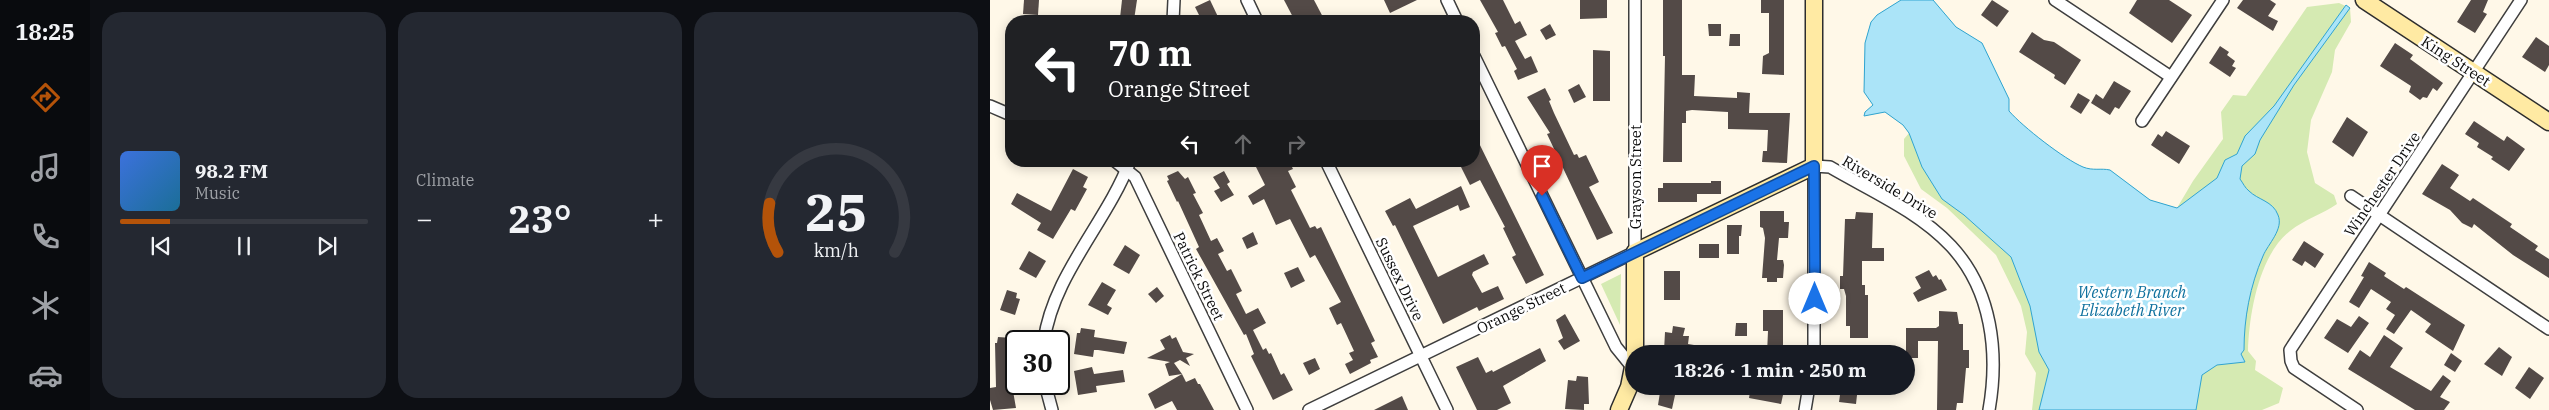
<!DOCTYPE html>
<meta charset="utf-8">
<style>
:root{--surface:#171b24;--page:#242831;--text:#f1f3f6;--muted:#9ea1a6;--line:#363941;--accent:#b45309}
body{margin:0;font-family:"IBM Plex Serif",serif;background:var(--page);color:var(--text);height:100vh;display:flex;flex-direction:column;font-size:19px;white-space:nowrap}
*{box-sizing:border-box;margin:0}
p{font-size:16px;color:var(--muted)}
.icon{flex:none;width:28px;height:28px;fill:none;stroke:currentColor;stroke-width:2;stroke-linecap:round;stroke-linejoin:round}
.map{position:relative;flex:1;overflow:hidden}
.side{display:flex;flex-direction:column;gap:12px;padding:12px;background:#0d0f14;width:900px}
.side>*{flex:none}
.hud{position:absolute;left:15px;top:15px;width:475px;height:152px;border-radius:20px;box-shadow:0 2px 12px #0003;background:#202124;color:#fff;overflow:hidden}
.speed{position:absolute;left:15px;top:330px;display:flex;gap:10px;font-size:25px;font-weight:700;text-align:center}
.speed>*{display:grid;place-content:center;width:65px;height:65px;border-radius:50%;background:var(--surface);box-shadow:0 2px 12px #0003;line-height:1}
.speed .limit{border:2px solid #111;border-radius:8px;background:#fff;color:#111}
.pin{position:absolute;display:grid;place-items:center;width:42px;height:42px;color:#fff;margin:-51px -21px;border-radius:50% 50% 50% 0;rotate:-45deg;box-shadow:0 0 5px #0007}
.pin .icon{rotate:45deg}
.me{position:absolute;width:55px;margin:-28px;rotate:0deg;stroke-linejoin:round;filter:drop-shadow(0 0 4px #0008)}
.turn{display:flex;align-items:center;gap:18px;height:105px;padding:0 20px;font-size:22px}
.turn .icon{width:65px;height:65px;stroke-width:2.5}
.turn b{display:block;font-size:35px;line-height:42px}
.lanes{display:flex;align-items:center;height:48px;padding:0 20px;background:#0003;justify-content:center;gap:25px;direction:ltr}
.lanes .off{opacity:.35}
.big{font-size:38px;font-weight:800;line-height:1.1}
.side .tile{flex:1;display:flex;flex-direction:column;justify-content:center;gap:8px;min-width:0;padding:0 18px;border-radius:20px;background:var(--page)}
.side .dial{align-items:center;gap:0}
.dial svg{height:130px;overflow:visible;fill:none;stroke:var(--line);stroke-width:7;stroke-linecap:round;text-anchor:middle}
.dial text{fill:var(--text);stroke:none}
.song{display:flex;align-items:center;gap:15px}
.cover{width:60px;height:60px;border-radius:8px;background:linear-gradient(135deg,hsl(220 70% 55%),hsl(200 70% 35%))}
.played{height:5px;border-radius:2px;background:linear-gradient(90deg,var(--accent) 20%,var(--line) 20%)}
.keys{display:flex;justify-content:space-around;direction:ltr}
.heat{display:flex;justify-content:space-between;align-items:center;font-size:28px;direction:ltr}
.side .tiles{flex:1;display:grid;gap:12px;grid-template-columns:repeat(3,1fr)}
.trip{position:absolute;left:635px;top:345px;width:290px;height:50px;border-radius:25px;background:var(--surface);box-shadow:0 2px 12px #0003;font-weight:800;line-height:50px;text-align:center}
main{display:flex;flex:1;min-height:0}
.menu{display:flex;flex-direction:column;width:90px;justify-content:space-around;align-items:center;background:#090b0e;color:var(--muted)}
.menu .icon{width:35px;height:35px}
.menu .active{color:var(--accent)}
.menu b{font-size:22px;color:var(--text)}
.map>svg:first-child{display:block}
.green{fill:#d5eab2}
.water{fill:#abe4f8;stroke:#30a4d1}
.building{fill:#534a47}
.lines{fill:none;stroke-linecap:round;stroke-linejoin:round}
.street-casing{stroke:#3e3e3e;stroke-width:14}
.secondary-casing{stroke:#2d2d2d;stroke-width:19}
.street{stroke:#fff;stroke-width:11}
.secondary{stroke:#ffeaa3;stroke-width:16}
.route-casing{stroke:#114b97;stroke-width:12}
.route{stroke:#1a73e8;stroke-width:9}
.labels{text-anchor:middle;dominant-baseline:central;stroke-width:5;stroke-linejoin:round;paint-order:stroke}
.street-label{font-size:15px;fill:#0b0b0b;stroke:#fff}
.water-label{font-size:16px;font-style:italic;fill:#11729f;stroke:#fff}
</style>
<main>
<nav class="menu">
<b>18:25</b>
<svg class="icon active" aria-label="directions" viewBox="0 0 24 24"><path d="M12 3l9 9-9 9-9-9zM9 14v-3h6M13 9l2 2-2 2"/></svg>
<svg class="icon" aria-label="music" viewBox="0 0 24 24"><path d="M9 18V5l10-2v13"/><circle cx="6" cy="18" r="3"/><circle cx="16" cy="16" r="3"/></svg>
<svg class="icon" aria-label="phone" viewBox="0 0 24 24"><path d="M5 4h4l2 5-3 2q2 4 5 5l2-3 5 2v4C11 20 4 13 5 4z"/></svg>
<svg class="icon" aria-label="climate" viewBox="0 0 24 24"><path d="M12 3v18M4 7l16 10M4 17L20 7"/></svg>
<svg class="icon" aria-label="car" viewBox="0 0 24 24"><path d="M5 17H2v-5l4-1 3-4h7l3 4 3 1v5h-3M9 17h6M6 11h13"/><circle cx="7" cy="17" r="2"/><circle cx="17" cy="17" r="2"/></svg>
</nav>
<section class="side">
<div class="tiles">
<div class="tile">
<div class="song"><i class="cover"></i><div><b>98.2 FM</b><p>Music</p></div></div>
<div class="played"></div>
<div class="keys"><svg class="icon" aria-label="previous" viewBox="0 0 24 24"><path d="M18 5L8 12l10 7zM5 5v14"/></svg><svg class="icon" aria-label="pause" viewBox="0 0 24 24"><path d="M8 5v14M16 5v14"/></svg><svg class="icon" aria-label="next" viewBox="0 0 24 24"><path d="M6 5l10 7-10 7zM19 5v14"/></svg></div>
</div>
<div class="tile"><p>Climate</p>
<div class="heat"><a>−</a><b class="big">23°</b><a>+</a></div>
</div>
<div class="tile dial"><svg viewBox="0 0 100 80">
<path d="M14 69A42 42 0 1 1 86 69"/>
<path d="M14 69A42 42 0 0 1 9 39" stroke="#b45309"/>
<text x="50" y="56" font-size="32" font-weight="700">25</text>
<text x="50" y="72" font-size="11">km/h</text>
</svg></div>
</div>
</section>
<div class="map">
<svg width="1559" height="410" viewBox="0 0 1559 410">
<rect width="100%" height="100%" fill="#fff8e8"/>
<!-- green -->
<g class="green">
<path d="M911,0H943L966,27L992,43L1019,99V111C1033,127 1074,159 1093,167C1103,171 1111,168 1120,170L1160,200L1187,208L1203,181L1233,139L1231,112L1243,95L1256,96L1317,7L1349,3L1360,8L1361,22L1345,50L1342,72L1321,120L1317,152L1325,183L1344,195L1347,204C1333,214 1315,219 1300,231C1269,255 1259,314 1258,351L1266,361L1265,370L1293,388L1289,403L1272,410H1042L1046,373L1035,354L1037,332L1031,306L1006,255L957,208L931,189L914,156V139L919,133L913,125L895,112L874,116L875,112L883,105L874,92L875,43L881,22L887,15Z"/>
<path d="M631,274L630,325L611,284Z"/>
</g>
<!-- water -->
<path class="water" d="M911,0H943L966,27L992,43L1019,99V111C1033,127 1074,159 1093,167C1103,171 1111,168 1120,170L1160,200L1187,208L1227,178L1235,160L1247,154L1255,136L1284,106L1356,5L1360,8L1304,85L1270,140L1265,154L1252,166L1250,179C1253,183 1255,188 1259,191C1268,200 1283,201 1288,215C1294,229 1278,244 1273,256C1260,286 1254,318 1254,350L1251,354L1255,362L1227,365L1212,375L1206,410H1049L1059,370L1049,352L1040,306L1021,257L974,215L952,199L932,167L919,133L913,125L895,112L874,116L875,112L883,105L874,92L875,43L881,22L887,15Z"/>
<!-- building -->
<g class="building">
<path d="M34,0H49L48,15L33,14Z"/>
<path d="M132,0H147L144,20L130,18Z"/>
<path d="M220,0L230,21H212L205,7Z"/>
<path d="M294,0H324L335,21H305Z"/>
<path d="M394,0H427L400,13Z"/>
<path d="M490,0H513L525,24L530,21L537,35L525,41L535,59L541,56L548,72L528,80L524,71L527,69L515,46L512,47L505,33L508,32Z"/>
<path d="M590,0H617V18L590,19Z"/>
<path d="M673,0H692V75H705L704,96L747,98V92L760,93L759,113H800L797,163L772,162L773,151H777L778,130L738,129V112L702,110L696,111V123H692V162H673L675,56H673Z"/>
<path d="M771,0H794V75L772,74L773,56L779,53V13H771Z"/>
<path d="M1002,0L1019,11L1007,27L991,15Z"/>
<path d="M1147,0H1179L1202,15L1182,43L1139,13Z"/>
<path d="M1253,0H1280L1286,4L1278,16L1288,21L1283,31L1247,8Z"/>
<path d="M1481,0H1498L1493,12L1497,14L1485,33L1467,22Z"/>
<path d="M560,24L566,35L556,40L550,30Z"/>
<path d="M718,24H731V36H719Z"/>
<path d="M1042,32L1054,40L1064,42L1091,60L1075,85L1064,78L1065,75L1029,52Z"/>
<path d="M740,34H750V46H739Z"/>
<path d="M1546,37L1559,46V65L1555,72L1532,57Z"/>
<path d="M1405,43L1423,55L1420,59L1453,83L1447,91L1443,88L1437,98L1433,97L1430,100L1419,92L1421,86L1390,66Z"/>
<path d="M1230,46L1239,52L1237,55L1245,61L1242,66L1246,68L1240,77L1219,63Z"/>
<path d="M603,50L620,51V101H603Z"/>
<path d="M1124,81L1141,91L1129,109L1125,107L1120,115L1101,103L1106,94L1113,99Z"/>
<path d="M589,84L596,97L584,103L578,90Z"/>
<path d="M555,88L561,100L559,101L564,113L584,155L587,154L589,158L596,155L609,182L599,187L623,233L607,240L557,134L560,133L537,97Z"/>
<path d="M1088,93L1100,100L1091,114L1080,107Z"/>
<path d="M1357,117L1378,132L1363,157L1342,142Z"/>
<path d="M1484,121L1514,141L1517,136L1535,149L1519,171L1501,159L1503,157L1487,147L1489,143L1475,134Z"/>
<path d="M1176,131L1200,146L1189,164L1161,145L1168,134L1172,137Z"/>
<path d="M484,133L554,275L536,284L522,257L526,255L513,228L515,227L490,180L480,185L468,161H484Z"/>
<path d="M263,161H299L303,169L298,171L306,187L301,190L320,228L325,226L327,229L331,227L385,341L381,343L388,357L380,360L381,363L360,374L355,364L363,360L359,353L364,351L351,323L347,325L339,308L351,302L325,255L320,258L300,219L286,225L274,199L263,205L258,196L275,185Z"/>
<path d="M1452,164L1469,175L1460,188L1480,201L1483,198L1522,224L1520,227L1548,246L1545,250L1559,259V278L1523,255L1484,224L1482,228L1472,223L1460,210L1432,194Z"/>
<path d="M83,169L98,177L93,187L97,189L85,211L81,209L63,239L47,230L51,223L21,204L27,193L61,211Z"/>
<path d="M188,171L195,179L198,177L206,193L203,194L213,213L209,215L221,241L227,238L234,251L228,254L237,271L241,269L252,291L246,294L256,314L268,308L276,323L263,330L273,350L276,348L279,354L281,353L291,375L294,373L303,390L283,400L261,356L264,354L256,334L254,335L206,249L209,247L188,201L187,202L177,181L179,180L177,176Z"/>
<path d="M234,171L240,182L237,184L244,195L231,202L224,191L230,188L223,177Z"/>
<path d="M721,181H731V194H707V202H668V188H673V183H721Z"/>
<path d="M471,186L480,207L470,211L468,205L423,226L448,277L494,254L499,264L483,272L482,275L492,293L508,286L514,299L489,311L487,307L453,324L405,225L403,226L395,211L420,198L426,209Z"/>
<path d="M770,211H794V222H799L798,238H789L787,260H793L794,265L793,278H787V282H777V278H772L775,238L773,228L770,227Z"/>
<path d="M866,212L883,213L882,248H894V261H872V285H875V295H878V338H860V326H856V296L854,289H850V276H853L855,219H865Z"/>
<path d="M737,225H752L751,236H749V254H737Z"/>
<path d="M263,232L268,244L257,249L252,238Z"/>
<path d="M1314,241L1334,254L1325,268L1315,261L1312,266L1302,260Z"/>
<rect x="709" y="244" width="20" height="14"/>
<path d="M135,245L150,255L139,274L123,265Z"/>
<path d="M39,251L56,261L46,278L29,269Z"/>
<path d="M1379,262L1396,273L1394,276L1414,289L1416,287L1475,325L1463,351L1435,332L1441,324L1421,310L1404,334L1396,329L1405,315L1396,309L1401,302L1381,289L1369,308L1359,302L1374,277L1371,276Z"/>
<path d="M308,267L315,281L301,288L294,273Z"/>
<path d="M939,270L943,277L946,275L949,280L951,279L957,290L928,302L923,293L931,288L925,277Z"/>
<rect x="674" y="271" width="16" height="29"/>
<path d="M112,282L126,290L117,305L122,308L118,315L98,305Z"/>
<path d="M167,287L174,296L166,303L158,294Z"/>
<path d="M17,290L27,293L26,298L30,299L25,315L10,310Z"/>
<path d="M773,310H793V354H777L778,331H773Z"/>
<path d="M949,311L967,312L969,324H973V350H979V368H976L973,403H967L966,410H947L948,341H928V358H916V328H946L949,326Z"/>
<path d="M575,314L590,341L574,350L568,341L573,338L566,320Z"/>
<path d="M1369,316L1379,323L1358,353L1334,338L1347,319L1361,327Z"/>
<path d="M746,323H757V336H745Z"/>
<path d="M683,326L695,328L693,336H699L698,344L704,345L703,354L674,351L675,332L682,333Z"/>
<path d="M91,328L105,330L104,337L137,342L134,354L108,350H104L103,357L84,354L87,333H90Z"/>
<path d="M180,335L182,339L186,337L193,352L204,354L196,358L200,366L190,360L184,363L192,374L179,376L175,364L180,362L157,358L175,349L170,340Z"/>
<path d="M1394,335L1413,348L1400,367L1441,391L1453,375L1461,381L1450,397L1460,402L1454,410H1425L1358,369L1370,350L1380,357Z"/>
<path d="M8,337L22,338L20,370H17L20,392L23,391L26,408L3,410L0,400V388L6,387L5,343H7Z"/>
<path d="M1509,347L1522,357L1512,376L1494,364Z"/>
<path d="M550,348L556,361L513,386L521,403L507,410H487L466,367L488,357L496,373L502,370L503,372Z"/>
<path d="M1461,353L1472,361L1465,372L1454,365Z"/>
<path d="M325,358L330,369L319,375L313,363Z"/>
<path d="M102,367L104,374L133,370L135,382L106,386L107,392L88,395L84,371Z"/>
<path d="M1539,367L1554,378L1540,399L1525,388Z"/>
<path d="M192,374L196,382L205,378L208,384H210L224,410H187L182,401L165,409L158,394Z"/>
<path d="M587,376L598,377L599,404H594V410L575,409L578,380L586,381Z"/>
<path d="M671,386H687L682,409L668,405Z"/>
<path d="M761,386H795L791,404L759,398Z"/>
<path d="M830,386H868L866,404L849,402L850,395L830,392Z"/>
<path d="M412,396L418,410H384Z"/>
</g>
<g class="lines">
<defs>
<g id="street">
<path d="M257,0L267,21"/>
<path d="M457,0L467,21"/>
<path d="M1065,0L1181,77"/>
<path d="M183,21L184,0"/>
<path d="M484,56L626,347L643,368"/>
<path d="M0,106L21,115"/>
<path d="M1152,121L1233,0"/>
<path d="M125,161L145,177L257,410"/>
<path d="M336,161L457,410"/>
<path d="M1361,196L1559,329"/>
<path d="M54,341C63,275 117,222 140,161"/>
<path d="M824,354V166L840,167C881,191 928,211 961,246C1002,290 1009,353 999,410"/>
<path d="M55,384L62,410"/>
<path d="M319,410L645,252V0"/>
<path d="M815,410L819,386"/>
<path d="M1367,410L1304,368L1301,361L1300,350L1531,0"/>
</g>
<g id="secondary">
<path d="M1374,0L1559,122"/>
<path d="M645,354V252L824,166V0"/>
<path d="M629,410L639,387L644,362"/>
</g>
</defs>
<!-- street casing -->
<use href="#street" class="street-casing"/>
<!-- secondary casing -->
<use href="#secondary" class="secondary-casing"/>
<!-- street -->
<use href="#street" class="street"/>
<!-- secondary -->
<use href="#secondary" class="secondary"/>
</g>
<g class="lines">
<defs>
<path id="route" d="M552,196L592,278L824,166L825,299"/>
</defs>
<!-- route casing -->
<use href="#route" class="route-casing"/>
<!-- route -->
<use href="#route" class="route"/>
</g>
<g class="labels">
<!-- street labels -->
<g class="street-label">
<text transform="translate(1466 61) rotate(33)">King Street</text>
<text transform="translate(645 177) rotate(-90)">Grayson Street</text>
<text transform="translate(1392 184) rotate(-56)">Winchester Drive</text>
<text transform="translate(900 187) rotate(31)">Riverside Drive</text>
<text transform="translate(209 276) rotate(64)">Patrick Street</text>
<text transform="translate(410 279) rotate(64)">Sussex Drive</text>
<text transform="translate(531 308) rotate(-26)">Orange Street</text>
</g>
<!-- water labels -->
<g class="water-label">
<text x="1142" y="292">Western Branch<tspan x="1142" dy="18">Elizabeth River</tspan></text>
</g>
</g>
</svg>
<div class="speed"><div class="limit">30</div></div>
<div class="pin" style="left:552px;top:196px;background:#d93025"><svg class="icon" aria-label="arrive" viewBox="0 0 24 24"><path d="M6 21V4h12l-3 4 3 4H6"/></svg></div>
<svg class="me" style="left:825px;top:299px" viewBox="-20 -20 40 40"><circle r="19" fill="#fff"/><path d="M0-13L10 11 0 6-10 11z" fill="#1a73e8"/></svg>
<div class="trip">18:26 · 1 min · 250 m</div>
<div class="hud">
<div class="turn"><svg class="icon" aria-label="left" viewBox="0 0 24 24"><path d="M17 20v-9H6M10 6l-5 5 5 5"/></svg><div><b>70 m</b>Orange Street</div></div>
<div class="lanes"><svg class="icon" aria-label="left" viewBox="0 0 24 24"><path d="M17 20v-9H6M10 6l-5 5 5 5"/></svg><svg class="icon off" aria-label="ahead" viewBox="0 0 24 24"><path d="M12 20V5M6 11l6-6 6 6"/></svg><svg class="icon off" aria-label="right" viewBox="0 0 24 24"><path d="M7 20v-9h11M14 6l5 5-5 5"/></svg></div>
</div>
</div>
</main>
